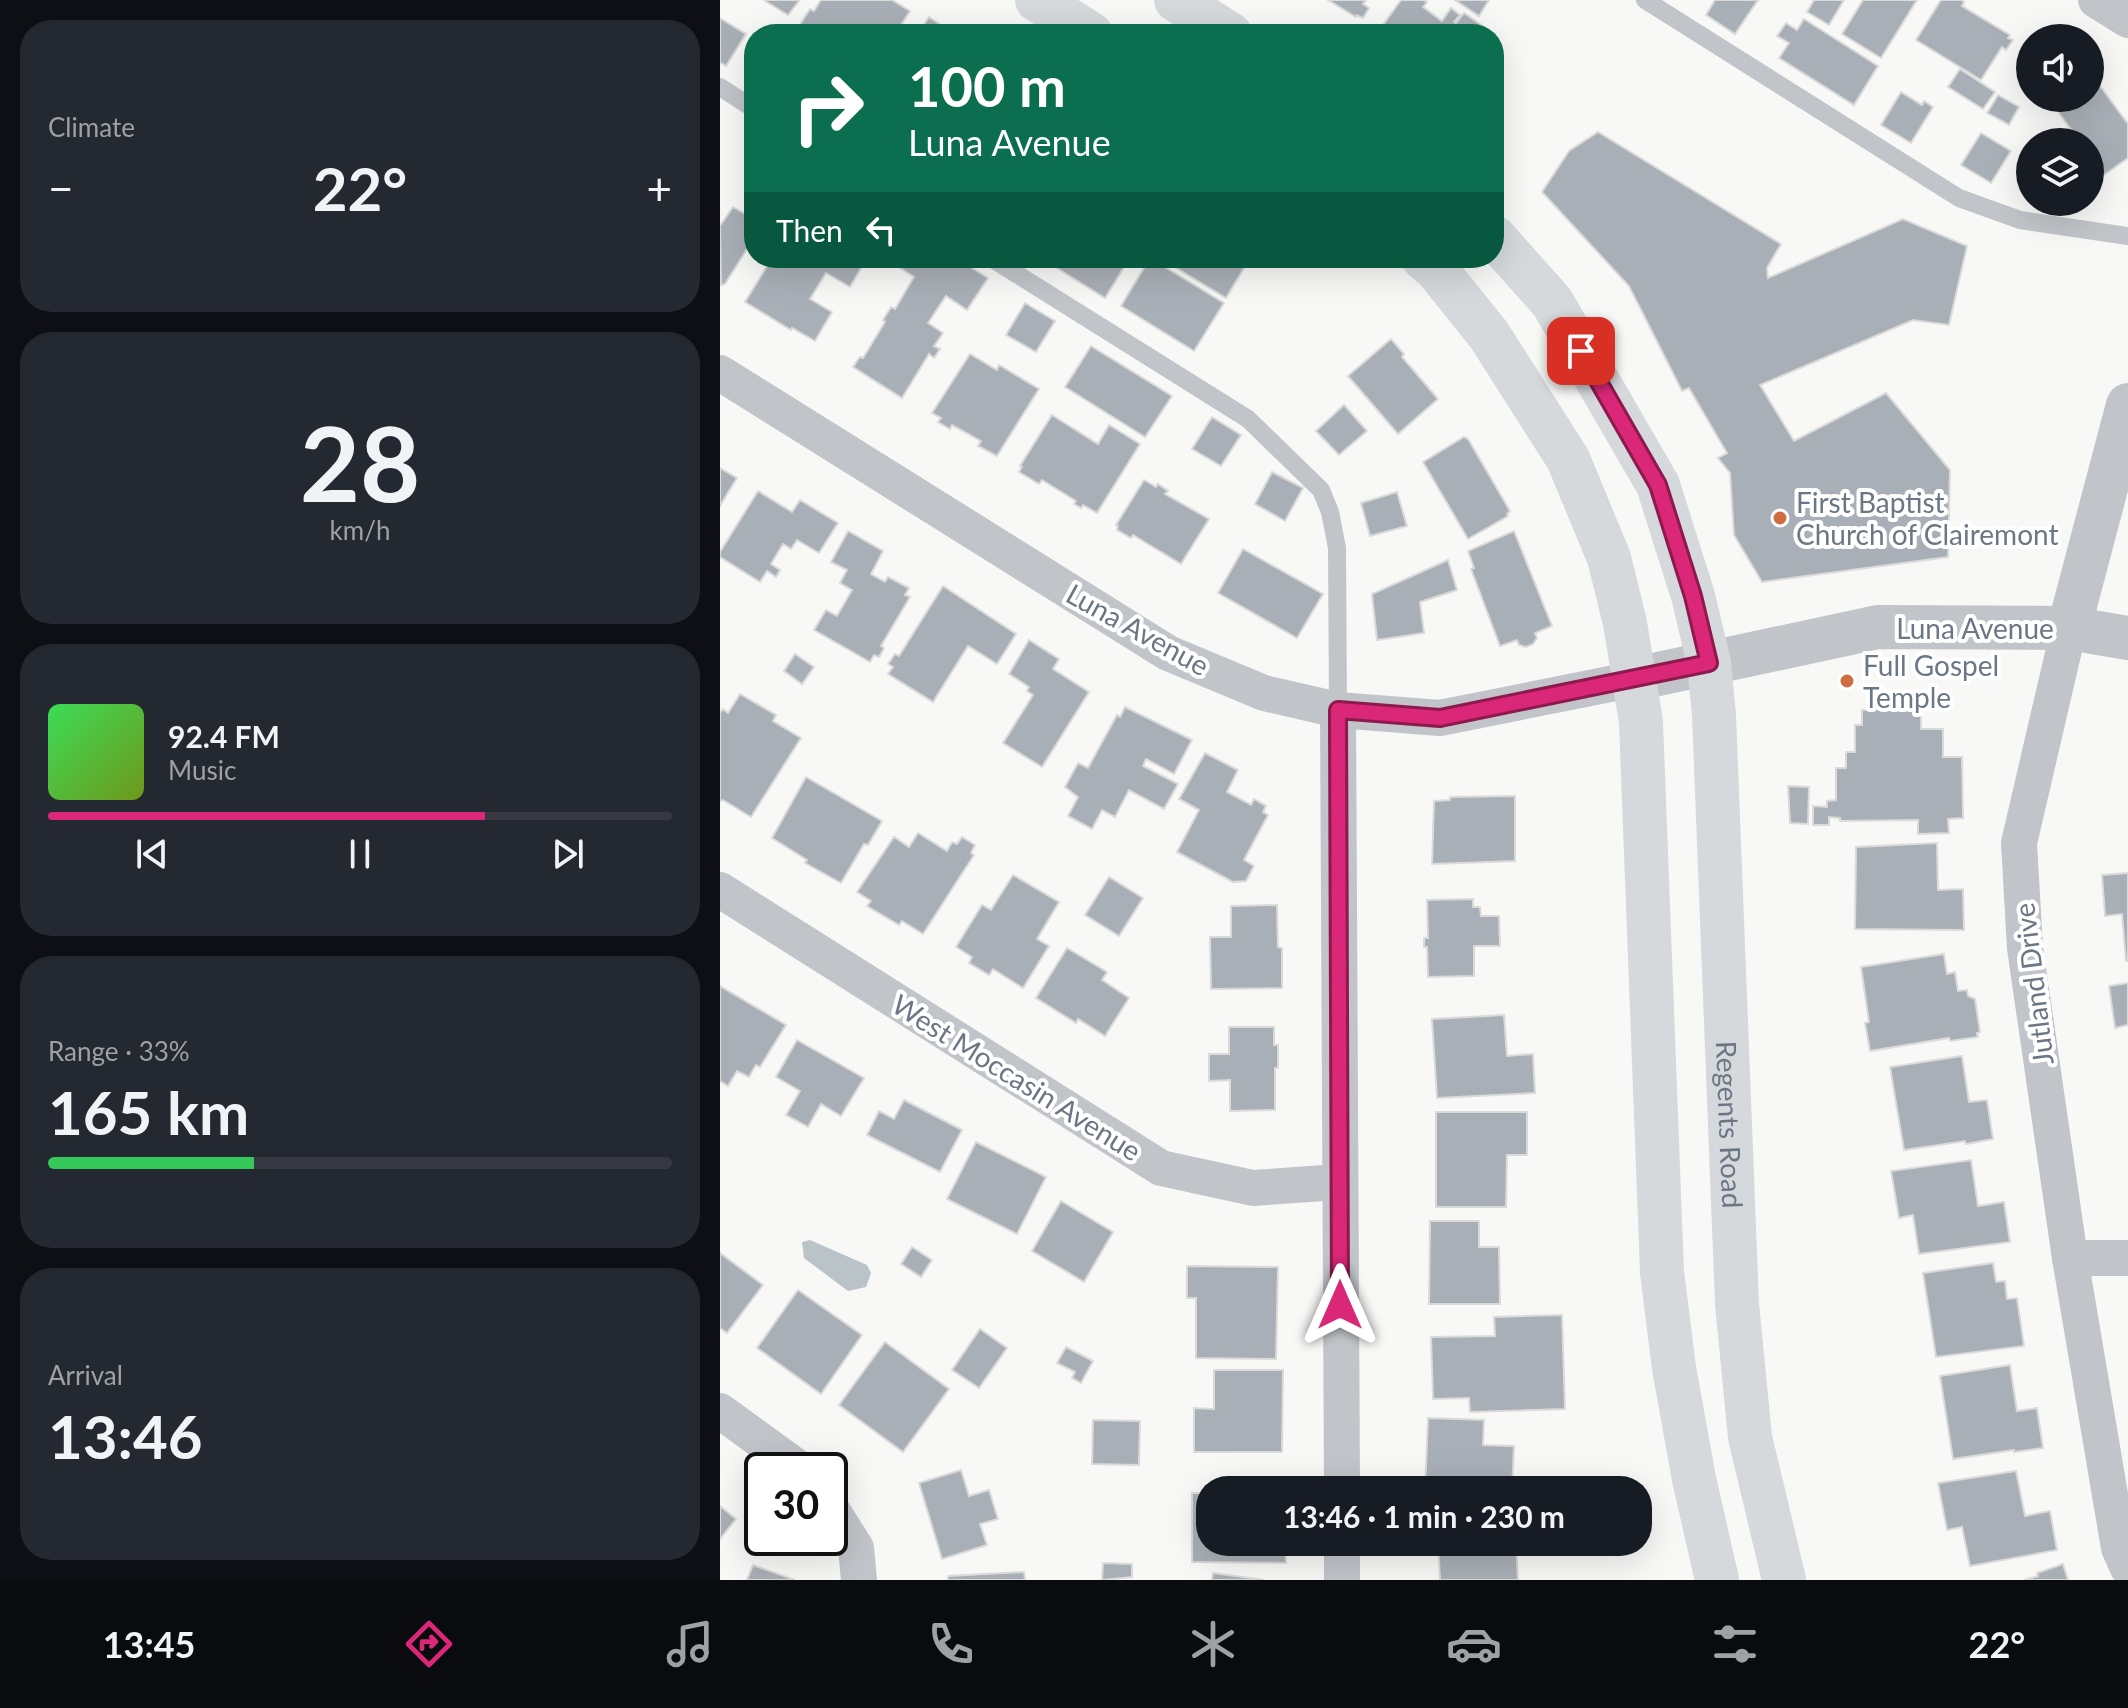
<!DOCTYPE html>
<meta charset="utf-8">
<style>
:root{--surface:#171b24;--page:#242831;--text:#f1f3f6;--muted:#9ea1a6;--line:#363941;--accent:#db2777}
body{margin:0;font-family:Lato,sans-serif;background:var(--page);color:var(--text);height:100vh;display:flex;flex-direction:column;font-size:30px;white-space:nowrap}
*{box-sizing:border-box;margin:0}
p{font-size:26px;color:var(--muted)}
.icon{flex:none;width:44px;height:44px;fill:none;stroke:currentColor;stroke-width:2;stroke-linecap:round;stroke-linejoin:round}
.map{position:relative;flex:1;overflow:hidden}
.sheet{display:flex;flex-direction:column;gap:20px;padding:20px;background:#0d0f14;width:720px}
.sheet>*{flex:none}
.hud{position:absolute;left:24px;top:24px;width:760px;height:244px;border-radius:32px;box-shadow:0 8px 32px #0002;background:#0b6e4f;color:#fff;overflow:hidden}
.buttons{position:absolute;left:1296px;top:24px;display:grid;gap:16px}
.buttons a{display:grid;place-items:center;width:88px;height:88px;border-radius:50%;background:var(--surface);box-shadow:0 8px 32px #0002;font-size:40px}
.speed{position:absolute;left:24px;top:1452px;display:flex;gap:16px;font-size:40px;font-weight:700;text-align:center}
.speed>*{display:grid;place-content:center;width:104px;height:104px;border-radius:50%;background:var(--surface);box-shadow:0 8px 32px #0002;line-height:1}
.speed .limit{border:4px solid #111;border-radius:12px;background:#fff;color:#111}
.pin{position:absolute;display:grid;place-items:center;width:68px;height:68px;color:#fff;margin:-34px;border-radius:16px;box-shadow:0 4px 12px #0006}
.me{position:absolute;width:88px;margin:-44px;rotate:0deg;stroke-linejoin:round;filter:drop-shadow(0 0 6px #0008)}
.turn{display:flex;align-items:center;gap:28px;height:168px;padding:0 32px;font-size:36px}
.turn .icon{width:104px;height:104px;stroke-width:2.5}
.turn b{display:block;font-size:56px;line-height:68px}
.then{display:flex;align-items:center;height:76px;padding:0 32px;background:#0003;gap:16px;font-size:30px}
.big{font-size:60px;font-weight:700;line-height:1.1}
.sheet .widget{flex:1;display:flex;flex-direction:column;justify-content:center;gap:12px;min-width:0;padding:0 28px;border-radius:32px;background:var(--page)}
.sheet .dial{align-items:center;gap:0}
.dial b{font-size:104px;line-height:1}
.song{display:flex;align-items:center;gap:24px}
.cover{width:96px;height:96px;border-radius:12px;background:linear-gradient(135deg,hsl(130 70% 55%),hsl(80 70% 35%))}
.played{height:8px;border-radius:4px;background:linear-gradient(90deg,var(--accent) 70%,var(--line) 70%)}
.keys{display:flex;justify-content:space-around;direction:ltr}
.heat{display:flex;justify-content:space-between;align-items:center;font-size:44px;direction:ltr}
.charge{height:12px;border-radius:6px;background:linear-gradient(90deg,#34c759 33%,var(--line) 0)}
.trip{position:absolute;left:476px;top:1476px;width:456px;height:80px;border-radius:32px;background:var(--surface);box-shadow:0 8px 32px #0002;font-weight:700;line-height:80px;text-align:center}
.menu{display:flex;height:128px;justify-content:space-around;align-items:center;background:#090b0e;color:var(--muted)}
.menu .icon{width:56px;height:56px}
.menu .on{color:var(--accent)}
.menu b{font-size:36px;color:var(--text)}
main{display:flex;flex:1;min-height:0}
.map>svg:first-child{display:block}
.water{fill:#bac3c8}
.building{fill:#a9afb6;stroke:#dadad9;stroke-width:2}
.lines{fill:none;stroke-linecap:round;stroke-linejoin:round}
.service{stroke:#c1c4c8;stroke-width:18}
.minor{stroke:#c1c4c8;stroke-width:36}
.tertiary{stroke:#c1c4c8;stroke-width:44}
.secondary{stroke:#d5d9dc;stroke-width:44}
.route-casing{stroke:#8e194d;stroke-width:20}
.route{stroke:#db2777;stroke-width:14}
.poi-dot{fill:#d06c3f;stroke:#fff;stroke-width:3}
.labels{text-anchor:middle;dominant-baseline:central;stroke-width:8;stroke-linejoin:round;paint-order:stroke}
.poi-label{font-size:28px;fill:#6b7784;stroke:#fff;text-anchor:start}
.street-label{font-size:28px;fill:#6b7784;stroke:#fff}
</style>
<main>
<section class="sheet">
<div class="widget"><p>Climate</p>
<div class="heat"><a>−</a><b class="big">22°</b><a>+</a></div>
</div>
<div class="widget dial"><b>28</b><p>km/h</p></div>
<div class="widget">
<div class="song"><i class="cover"></i><div><b>92.4 FM</b><p>Music</p></div></div>
<div class="played"></div>
<div class="keys"><svg class="icon" aria-label="previous" viewBox="0 0 24 24"><path d="M18 5L8 12l10 7zM5 5v14"/></svg><svg class="icon" aria-label="pause" viewBox="0 0 24 24"><path d="M8 5v14M16 5v14"/></svg><svg class="icon" aria-label="next" viewBox="0 0 24 24"><path d="M6 5l10 7-10 7zM19 5v14"/></svg></div>
</div>
<div class="widget"><p>Range · 33%</p><b class="big">165 km</b><div class="charge"></div></div>
<div class="widget"><p>Arrival</p><b class="big">13:46</b></div>
</section>
<div class="map">
<svg width="1408" height="1580" viewBox="0 0 1408 1580">
<rect width="100%" height="100%" fill="#f8f9f7"/>
<!-- water -->
<path class="water" d="M90,1240L147,1265L151,1273L146,1287L128,1291L84,1258L82,1242Z"/>
<!-- building -->
<g class="building">
<path d="M80,0L68,15L45,1V0Z"/>
<path d="M101,0H172L190,11L175,34H121L122,32L109,25L104,34H86L77,29L90,9L94,11Z"/>
<path d="M608,0H646L643,4L649,8L643,18L637,15L636,17Z"/>
<path d="M681,0H704L707,2L703,7L722,21L731,8L740,15L734,22L736,23L744,13L767,29L763,34H660L658,32Z"/>
<path d="M735,0H769L759,16Z"/>
<path d="M995,0H1038L1015,34L986,15Z"/>
<path d="M1094,0H1124L1109,25L1087,12Z"/>
<path d="M1143,0H1197L1161,58L1122,34Z"/>
<path d="M1221,0H1241L1244,2L1242,6L1290,35L1288,38L1293,40L1286,50L1282,47L1261,80L1196,40Z"/>
<path d="M209,17L230,31L228,34H198Z"/>
<path d="M0,18L26,34L6,66L0,62Z"/>
<path d="M1084,19L1158,66L1134,105L1059,58L1069,43L1057,36L1066,23L1077,30Z"/>
<path d="M1240,69L1275,92L1263,109L1228,87Z"/>
<path d="M1372,75L1408,124V158L1384,175L1370,159V142H1360L1331,102L1337,98H1370Z"/>
<path d="M1181,92L1202,105L1204,101L1213,107L1191,143L1161,125Z"/>
<path d="M1278,95L1299,107L1289,125L1267,113Z"/>
<path d="M878,132L1061,244L1047,268L1048,278L1183,219L1247,246L1229,325L1193,320L1040,385L1074,441L1166,393L1230,470L1228,557L1042,582L1014,535L1010,473L998,458L1007,453L969,388L962,391L909,286L822,192L849,151Z"/>
<path d="M1261,133L1291,151L1271,183L1241,165Z"/>
<path d="M13,207L34,219V238L5,284L1,285L0,226Z"/>
<path d="M52,258H147L130,287L106,273L90,299L112,312L95,341L72,328L71,330L25,302Z"/>
<path d="M170,258H236L268,278L247,310L226,296L208,323L223,333L214,346L220,349L214,358L209,354L182,398L133,367L140,357L143,358L165,322L163,320L171,307L175,309L194,277L168,260Z"/>
<path d="M321,258H397L406,264L385,298Z"/>
<path d="M430,258L504,303L474,351L401,306Z"/>
<path d="M440,258H530L506,298Z"/>
<path d="M305,303L335,321L316,352L286,335Z"/>
<path d="M671,339L684,354L682,357L718,399L678,434L628,376Z"/>
<path d="M371,346L452,396L425,437L345,387Z"/>
<path d="M250,354L277,370L279,365L319,389L277,456L258,446L261,441L232,425L230,429L218,422L221,418L212,413Z"/>
<path d="M624,405L647,431L619,455L596,431Z"/>
<path d="M332,415L378,444L389,425L420,444L377,513L363,505L361,508L354,504L356,501L322,480L319,484L299,472L302,467L300,466Z"/>
<path d="M492,417L521,435L501,466L472,449Z"/>
<path d="M744,437L748,439L790,511L787,514L788,516L748,539L703,462Z"/>
<path d="M0,468L17,478L0,506Z"/>
<path d="M552,472L583,488L565,521L535,504Z"/>
<path d="M424,480L436,487L438,484L448,491L445,494L489,519L461,564L413,535L411,538L397,530L398,526L396,525Z"/>
<path d="M38,491L72,512L80,500L118,523L99,553L77,540L71,549L63,544L51,564L60,570L56,577L47,571L40,582L0,557V552Z"/>
<path d="M677,492L687,526L650,536L641,503Z"/>
<path d="M128,531L163,551L151,574L165,582L168,577L189,588L185,595L190,597L161,646L164,648L159,657L154,655L150,662L94,630L106,610L117,616L132,590L120,583L127,570L111,562Z"/>
<path d="M794,531L832,626L815,633L817,638L813,644L806,647L799,645L797,640L780,646L751,569L754,568L748,551Z"/>
<path d="M523,549L603,594L577,638L498,593Z"/>
<path d="M728,560L737,590L700,602L704,633L657,640L652,594Z"/>
<path d="M223,586L296,634L277,664L248,646L213,702L168,674L173,667L168,664L175,654L179,656Z"/>
<path d="M309,640L339,659L333,669L369,692L322,767L283,743L313,695L307,691L309,687L289,674Z"/>
<path d="M75,654L94,667L82,684L64,671Z"/>
<path d="M20,694L56,715L53,721L81,738L31,817L3,800L0,801V713L3,709L8,713Z"/>
<path d="M1201,696V729H1223V757H1242L1243,818L1228,819L1229,833L1198,834V820L1120,821V818L1109,817V825H1093V806L1107,807V801L1116,800V768H1126V752H1135V725H1142V710H1153V697Z"/>
<path d="M405,707L472,740L454,774L426,759L423,766L458,784L444,809L409,790L395,817L382,810L372,829L348,816L358,797L345,787L358,763L368,768L397,715L400,717Z"/>
<path d="M485,753L518,770L507,792L531,805L534,799L546,806L543,812L548,815L524,860L534,866L526,881L513,882L457,852L479,810L459,799Z"/>
<path d="M86,777L162,821L148,845L144,844L121,883L85,863L87,860L52,838Z"/>
<path d="M1068,786L1089,787L1088,824L1070,823Z"/>
<path d="M795,796V861L712,864L714,801L730,800V797Z"/>
<path d="M198,833L227,851L232,842L237,844L242,837L255,845L251,853L254,855L203,934L182,921L179,925L147,906L151,901L137,892L174,837L189,847Z"/>
<path d="M1217,843L1218,890L1243,889L1244,930L1135,929L1136,847Z"/>
<path d="M1408,873V961H1406L1402,914L1385,916L1382,875Z"/>
<path d="M293,875L339,902L317,939L329,946L303,988L273,969L269,975L249,963L252,957L236,947L262,905L271,910Z"/>
<path d="M389,877L423,898L399,936L365,915Z"/>
<path d="M753,899V907H760L761,916H779L780,946H754V976L708,977L707,947H704V938H708L707,900Z"/>
<path d="M557,905L558,947L562,948V988L491,989L490,937H511V906Z"/>
<path d="M347,948L387,972L382,980L409,998L385,1036L358,1019L356,1023L316,998Z"/>
<path d="M1224,954L1227,974L1235,972L1238,991L1247,990L1248,996L1255,999L1260,1032L1257,1033L1258,1037L1230,1041L1229,1038L1150,1051L1145,1023L1149,1022L1141,967Z"/>
<path d="M1408,983V1025L1395,1028L1389,986Z"/>
<path d="M0,986L66,1025L40,1067L36,1065L29,1077L17,1071L8,1086L0,1081Z"/>
<path d="M784,1015L787,1056L813,1054L815,1093L717,1098L712,1019Z"/>
<path d="M509,1027H554V1045H558V1068H555V1110L510,1111V1080L489,1081V1054H509Z"/>
<path d="M77,1040L144,1078L121,1116L101,1104L88,1127L66,1115L80,1091L56,1077Z"/>
<path d="M1242,1056L1249,1102L1267,1100L1273,1139L1246,1144L1245,1141L1184,1150L1170,1067Z"/>
<path d="M184,1100L242,1130L220,1172L147,1135L159,1111L174,1119Z"/>
<path d="M716,1112H807V1155H787L786,1207H716Z"/>
<path d="M256,1142L326,1177L297,1234L227,1199Z"/>
<path d="M1251,1160L1258,1206L1284,1202L1290,1242L1199,1254L1193,1215L1179,1218L1171,1171Z"/>
<path d="M341,1201L393,1232L364,1282L312,1251Z"/>
<path d="M710,1221H759V1247H779L780,1304H709Z"/>
<path d="M192,1247L212,1260L201,1277L181,1264Z"/>
<path d="M0,1253L43,1285L7,1333L0,1328Z"/>
<path d="M1273,1263L1276,1282L1285,1281L1287,1299L1297,1298L1304,1346L1216,1357L1203,1273Z"/>
<path d="M467,1266L558,1267L556,1359L476,1358V1298H467Z"/>
<path d="M78,1290L142,1335L101,1394L37,1348Z"/>
<path d="M842,1315L845,1409L750,1412L749,1398L713,1399L711,1337L775,1336L774,1317Z"/>
<path d="M260,1329L287,1348L259,1388L232,1370Z"/>
<path d="M165,1342L229,1389L183,1452L119,1405Z"/>
<path d="M346,1347L373,1361L361,1383L352,1378L355,1372L337,1363Z"/>
<path d="M1290,1365L1297,1411L1317,1408L1323,1448L1294,1452V1450L1233,1459L1220,1376Z"/>
<path d="M494,1370H563L562,1452H474V1408L494,1409Z"/>
<path d="M708,1418L764,1420L763,1445L794,1446L792,1490H705Z"/>
<path d="M373,1420L420,1421L419,1465L372,1464Z"/>
<path d="M241,1470L249,1496L269,1490L278,1519L260,1524L267,1545L222,1559L199,1483Z"/>
<path d="M1296,1471L1305,1516L1330,1511L1337,1550L1250,1566L1242,1527L1227,1530L1218,1483Z"/>
<rect x="508" y="1479" width="58" height="11"/>
<path d="M472,1493H490V1542H566V1563L472,1562Z"/>
<path d="M0,1506L16,1519L0,1539Z"/>
<path d="M718,1542H796L798,1580H720Z"/>
<path d="M383,1563L412,1564V1577L382,1580Z"/>
<path d="M1343,1564L1348,1580H1304L1318,1576L1317,1573Z"/>
<path d="M33,1565L75,1580H27Z"/>
<path d="M304,1572L305,1580H228V1576Z"/>
<path d="M493,1573L544,1580H492Z"/>
</g>
<g class="lines">
<!-- service -->
<g class="service">
<path d="M925,0L1239,198L1300,220L1408,236"/>
<path d="M0,87L34,109"/>
<path d="M271,258L528,419L601,490L610,512L617,548L618,710"/>
</g>
<!-- minor -->
<g class="minor">
<path d="M1376,0L1408,20"/>
<path d="M0,373L448,653L544,693L618,710L720,718L915,679"/>
<path d="M1349,628L1299,843L1305,948L1350,1258L1399,1548L1408,1568"/>
<path d="M618,710L622,1490"/>
<path d="M0,890L441,1168L533,1188L619,1182"/>
<path d="M1350,1258H1408"/>
<path d="M0,1411L81,1470"/>
<path d="M110,1507L136,1548L139,1580"/>
<path d="M622,1542V1580"/>
</g>
<!-- tertiary -->
<g class="tertiary">
<path d="M1349,628L1408,405"/>
<path d="M915,679L1158,627L1349,628L1408,638"/>
</g>
<!-- secondary -->
<g class="secondary">
<path d="M317,0L371,34"/>
<path d="M456,0L510,34"/>
<path id="s1" d="M774,237L832,302L938,485L973,596L989,663L994,715L1017,1304L1030,1437L1064,1580"/>
<path d="M703,258L716,269L769,335L848,459L889,558L905,623L921,722L942,1272L954,1368L974,1479L997,1580"/>
</g>
</g>
<g class="lines">
<defs>
<path id="route" d="M620,1305L618,710L720,718L989,663L973,596L938,485L861,351"/>
</defs>
<!-- route casing -->
<use href="#route" class="route-casing"/>
<!-- route -->
<use href="#route" class="route"/>
</g>
<!-- markers -->
<g class="poi-dot">
<circle cx="1060" cy="518" r="8"/>
<circle cx="1127" cy="681" r="8"/>
</g>
<g class="labels">
<!-- poi labels -->
<g class="poi-label">
<text x="1076" y="502">First Baptist<tspan x="1076" dy="32">Church of Clairemont</tspan></text>
<text x="1143" y="665">Full Gospel<tspan x="1143" dy="32">Temple</tspan></text>
</g>
<!-- street labels -->
<g class="street-label">
<text x="1255" y="628">Luna Avenue</text>
<text transform="translate(418 629) rotate(29)">Luna Avenue</text>
<text transform="translate(1313 984) rotate(-97)">Jutland Drive</text>
<text transform="translate(297 1077) rotate(32)">West Moccasin Avenue</text>
<text stroke="none"><textPath href="#s1" startOffset="946">Regents Road</textPath></text>
</g>
</g>
</svg>
<div class="buttons">
<a><svg class="icon" aria-label="sound" viewBox="0 0 24 24"><path d="M4 9h4l5-4v14l-5-4H4zM17 9q2 3 0 6"/></svg></a>
<a><svg class="icon" aria-label="layers" viewBox="0 0 24 24"><path d="M12 4l9 5-9 5-9-5zM3 14l9 5 9-5"/></svg></a>
</div>
<div class="speed"><div class="limit">30</div></div>
<div class="pin" style="left:861px;top:351px;background:#d93025"><svg class="icon" aria-label="arrive" viewBox="0 0 24 24"><path d="M6 21V4h12l-3 4 3 4H6"/></svg></div>
<svg class="me" style="left:620px;top:1305px" viewBox="-20 -20 40 40"><path d="M0-17L14 15 0 8-14 15z" fill="#db2777" stroke="#fff" stroke-width="4"/></svg>
<div class="trip">13:46 · 1 min · 230 m</div>
<div class="hud">
<div class="turn"><svg class="icon" aria-label="right" viewBox="0 0 24 24"><path d="M7 20v-9h11M14 6l5 5-5 5"/></svg><div><b>100 m</b>Luna Avenue</div></div>
<div class="then">Then<svg class="icon" aria-label="left" viewBox="0 0 24 24"><path d="M17 20v-9H6M10 6l-5 5 5 5"/></svg></div>
</div>
</div>
</main>
<nav class="menu">
<b>13:45</b>
<svg class="icon on" aria-label="directions" viewBox="0 0 24 24"><path d="M12 3l9 9-9 9-9-9zM9 14v-3h6M13 9l2 2-2 2"/></svg>
<svg class="icon" aria-label="music" viewBox="0 0 24 24"><path d="M9 18V5l10-2v13"/><circle cx="6" cy="18" r="3"/><circle cx="16" cy="16" r="3"/></svg>
<svg class="icon" aria-label="phone" viewBox="0 0 24 24"><path d="M5 4h4l2 5-3 2q2 4 5 5l2-3 5 2v4C11 20 4 13 5 4z"/></svg>
<svg class="icon" aria-label="climate" viewBox="0 0 24 24"><path d="M12 3v18M4 7l16 10M4 17L20 7"/></svg>
<svg class="icon" aria-label="car" viewBox="0 0 24 24"><path d="M5 17H2v-5l4-1 3-4h7l3 4 3 1v5h-3M9 17h6M6 11h13"/><circle cx="7" cy="17" r="2"/><circle cx="17" cy="17" r="2"/></svg>
<svg class="icon" aria-label="filters" viewBox="0 0 24 24"><path d="M4 7h16M4 17h16"/><circle cx="9" cy="7" r="2"/><circle cx="15" cy="17" r="2"/></svg>
<b>22°</b>
</nav>
